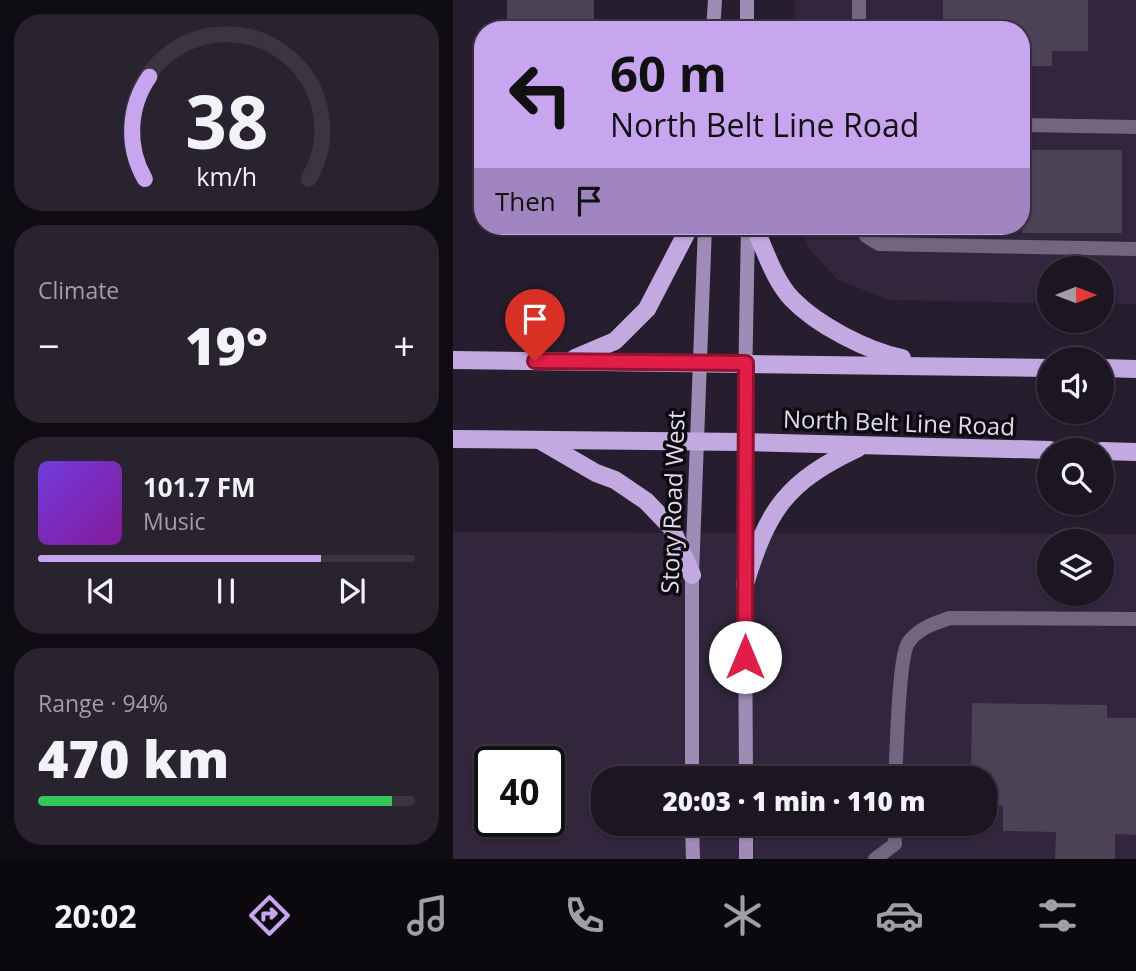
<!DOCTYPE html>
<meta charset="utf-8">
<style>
:root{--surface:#1c1623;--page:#292330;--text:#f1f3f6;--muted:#a09fa6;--line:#3a3541;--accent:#c7a6ef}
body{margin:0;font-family:"Open Sans",sans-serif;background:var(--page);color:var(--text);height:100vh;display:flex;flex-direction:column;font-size:26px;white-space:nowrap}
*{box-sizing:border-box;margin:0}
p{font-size:23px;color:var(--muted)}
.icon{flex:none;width:38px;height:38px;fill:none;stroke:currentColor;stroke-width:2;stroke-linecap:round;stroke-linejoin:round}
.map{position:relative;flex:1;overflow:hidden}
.drawer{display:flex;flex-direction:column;gap:14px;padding:14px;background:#0f0c13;width:453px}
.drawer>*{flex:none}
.top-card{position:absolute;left:21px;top:21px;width:556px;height:214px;border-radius:28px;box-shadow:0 2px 5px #0004,0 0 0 2px var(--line);background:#c7a6ef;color:#111;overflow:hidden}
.needle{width:46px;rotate:90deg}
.tools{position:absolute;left:584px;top:256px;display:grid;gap:14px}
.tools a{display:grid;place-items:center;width:77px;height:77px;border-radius:50%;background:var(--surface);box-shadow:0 2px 5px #0004,0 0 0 2px var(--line);font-size:35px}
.speed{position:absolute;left:21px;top:746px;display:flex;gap:14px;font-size:35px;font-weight:700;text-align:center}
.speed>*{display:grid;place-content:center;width:91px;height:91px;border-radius:50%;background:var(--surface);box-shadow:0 2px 5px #0004,0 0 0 2px var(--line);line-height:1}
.speed .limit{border:4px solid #111;border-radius:10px;background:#fff;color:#111}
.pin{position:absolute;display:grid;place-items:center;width:60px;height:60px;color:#fff;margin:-72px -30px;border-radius:50% 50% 50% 0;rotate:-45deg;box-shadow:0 0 7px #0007}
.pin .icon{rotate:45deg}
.me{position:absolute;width:77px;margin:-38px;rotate:0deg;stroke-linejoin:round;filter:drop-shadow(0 0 5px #0008)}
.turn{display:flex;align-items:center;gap:24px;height:147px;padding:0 21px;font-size:32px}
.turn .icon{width:91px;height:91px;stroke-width:2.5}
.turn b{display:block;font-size:49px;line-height:60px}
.then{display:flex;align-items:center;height:66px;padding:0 21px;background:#0003;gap:14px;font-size:26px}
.big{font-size:52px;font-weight:800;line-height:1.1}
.drawer .card{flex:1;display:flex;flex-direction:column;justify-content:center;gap:10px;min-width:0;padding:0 24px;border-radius:28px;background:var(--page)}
.drawer .dial{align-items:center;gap:0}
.dial svg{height:182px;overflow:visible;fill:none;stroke:var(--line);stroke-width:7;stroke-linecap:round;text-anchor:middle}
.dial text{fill:var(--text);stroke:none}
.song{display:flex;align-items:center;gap:21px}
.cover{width:84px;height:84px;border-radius:10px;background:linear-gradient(135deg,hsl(260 70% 55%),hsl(290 70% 35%))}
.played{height:7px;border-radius:4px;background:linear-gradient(90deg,var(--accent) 75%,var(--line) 75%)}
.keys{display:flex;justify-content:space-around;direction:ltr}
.heat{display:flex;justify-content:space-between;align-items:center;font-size:38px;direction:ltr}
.charge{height:10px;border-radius:5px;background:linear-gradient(90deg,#34c759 94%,var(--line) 0)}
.trip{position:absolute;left:138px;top:766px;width:406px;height:70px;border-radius:28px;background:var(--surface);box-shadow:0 2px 5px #0004,0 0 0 2px var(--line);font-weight:800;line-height:70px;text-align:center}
.tabs{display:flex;height:112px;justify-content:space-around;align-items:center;background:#0b090e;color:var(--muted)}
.tabs .icon{width:49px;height:49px}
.tabs .current{color:var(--accent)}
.tabs b{font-size:32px;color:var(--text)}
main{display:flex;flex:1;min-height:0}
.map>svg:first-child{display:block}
.built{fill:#31263c;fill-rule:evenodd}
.building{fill:#4b4256}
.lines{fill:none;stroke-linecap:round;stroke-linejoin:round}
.lane{stroke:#716580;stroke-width:14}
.secondary{stroke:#9e8cb6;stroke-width:14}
.primary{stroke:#c2a9e0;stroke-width:18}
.route-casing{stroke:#92132f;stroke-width:18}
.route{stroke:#e11d48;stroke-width:12}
.labels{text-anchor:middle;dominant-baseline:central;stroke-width:7;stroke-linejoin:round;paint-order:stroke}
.street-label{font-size:24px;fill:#e1dce8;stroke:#0d0a11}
</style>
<main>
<section class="drawer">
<div class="card dial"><svg viewBox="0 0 100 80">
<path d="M14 69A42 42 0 1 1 86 69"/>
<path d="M14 69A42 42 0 0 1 16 24" stroke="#c7a6ef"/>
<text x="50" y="56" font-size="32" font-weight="700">38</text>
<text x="50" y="72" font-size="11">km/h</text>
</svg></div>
<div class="card"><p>Climate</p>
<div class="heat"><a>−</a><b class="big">19°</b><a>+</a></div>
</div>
<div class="card">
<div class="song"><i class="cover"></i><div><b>101.7 FM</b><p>Music</p></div></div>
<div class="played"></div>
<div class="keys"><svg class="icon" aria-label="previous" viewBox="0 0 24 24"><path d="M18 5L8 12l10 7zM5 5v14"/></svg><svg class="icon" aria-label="pause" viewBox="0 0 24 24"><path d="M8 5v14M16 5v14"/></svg><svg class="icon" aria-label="next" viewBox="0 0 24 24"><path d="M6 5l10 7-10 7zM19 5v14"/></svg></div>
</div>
<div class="card"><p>Range · 94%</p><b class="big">470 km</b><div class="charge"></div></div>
</section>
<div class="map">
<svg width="683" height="859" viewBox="0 0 683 859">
<rect width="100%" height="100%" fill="#261e2f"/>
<!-- built -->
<g class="built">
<path d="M342,0H683V304H649V268H597V303L435,300L385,280L355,248L348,226H569V30H342Z"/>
<path d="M0,532L683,534V859H0ZM597,541H649V593H597ZM37,761H96V821H37ZM150,779H532V824H150Z"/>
</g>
<!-- building -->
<g class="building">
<rect x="54" y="0" width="87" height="30"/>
<path d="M490,0H635V51H599V66H569V30H490Z"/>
<rect x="569" y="150" width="100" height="83"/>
<path d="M519,703L654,705V718H683V835L662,834V859H602L603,832L550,831V806L532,805V779H518Z"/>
</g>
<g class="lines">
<!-- lane -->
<g class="lane">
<path d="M406,30V0"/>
<path d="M569,125L683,127"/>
<path d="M409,226L413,236L426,244L683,249"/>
<path d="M442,779C444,753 445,660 455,643C465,628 482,623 497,618L683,619"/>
<path d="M422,859L442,844L441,824"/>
</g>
<!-- secondary -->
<g class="secondary">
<path d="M294,0V30"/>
<path d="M260,30L262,0"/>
<path d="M239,779V575L252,226"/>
<path d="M293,779L291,442L295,226"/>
<path d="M239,824L240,859"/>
<path d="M293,824V859"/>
</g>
<!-- primary -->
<g class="primary">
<path d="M301,226C312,250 321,280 339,299C364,325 414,351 449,358"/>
<path d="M122,358L162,341L194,309L237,226"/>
<path d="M0,360L597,368"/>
<path d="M649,368L683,369"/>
<path d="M0,439L291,442L597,450"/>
<path d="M88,441L143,473L162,480L193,501L218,527L239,575"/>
<path d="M649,451L683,452"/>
<path d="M292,584C315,509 333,482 405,448"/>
</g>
</g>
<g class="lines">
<defs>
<path id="route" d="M82,361L293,363L292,657"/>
</defs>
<!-- route casing -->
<use href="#route" class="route-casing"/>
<!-- route -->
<use href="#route" class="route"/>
</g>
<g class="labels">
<!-- street labels -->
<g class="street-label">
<text transform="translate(446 422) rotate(2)">North Belt Line Road</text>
<text transform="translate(219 502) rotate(-88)">Story Road West</text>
</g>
</g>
</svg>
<div class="tools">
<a><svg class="needle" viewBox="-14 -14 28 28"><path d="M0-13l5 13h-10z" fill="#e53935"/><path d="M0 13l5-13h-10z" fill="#a09fa6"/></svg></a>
<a><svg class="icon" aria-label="sound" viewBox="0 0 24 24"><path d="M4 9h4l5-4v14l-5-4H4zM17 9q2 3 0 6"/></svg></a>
<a><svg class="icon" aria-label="search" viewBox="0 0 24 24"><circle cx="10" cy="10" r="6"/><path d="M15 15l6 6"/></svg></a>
<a><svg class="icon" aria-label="layers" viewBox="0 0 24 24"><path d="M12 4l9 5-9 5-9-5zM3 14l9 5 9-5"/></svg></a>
</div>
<div class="speed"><div class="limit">40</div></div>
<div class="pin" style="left:82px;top:361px;background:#d93025"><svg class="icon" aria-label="arrive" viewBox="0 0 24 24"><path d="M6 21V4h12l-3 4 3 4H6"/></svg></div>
<svg class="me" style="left:292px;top:657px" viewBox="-20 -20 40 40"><circle r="19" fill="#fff"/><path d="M0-13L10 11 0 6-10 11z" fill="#e11d48"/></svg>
<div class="trip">20:03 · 1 min · 110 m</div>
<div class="top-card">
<div class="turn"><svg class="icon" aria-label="left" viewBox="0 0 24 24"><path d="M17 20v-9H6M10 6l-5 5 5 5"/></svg><div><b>60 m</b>North Belt Line Road</div></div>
<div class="then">Then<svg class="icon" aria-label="arrive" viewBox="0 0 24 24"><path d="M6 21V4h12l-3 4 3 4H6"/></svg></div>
</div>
</div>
</main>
<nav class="tabs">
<b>20:02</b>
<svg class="icon current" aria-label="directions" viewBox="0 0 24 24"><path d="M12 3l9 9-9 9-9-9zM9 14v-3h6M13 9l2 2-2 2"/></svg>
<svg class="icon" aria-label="music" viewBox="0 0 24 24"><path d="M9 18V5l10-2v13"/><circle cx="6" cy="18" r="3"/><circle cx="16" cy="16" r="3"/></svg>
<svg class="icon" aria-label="phone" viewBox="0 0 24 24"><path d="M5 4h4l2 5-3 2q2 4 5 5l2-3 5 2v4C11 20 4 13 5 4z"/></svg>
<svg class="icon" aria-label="climate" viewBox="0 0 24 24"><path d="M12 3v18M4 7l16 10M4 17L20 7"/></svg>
<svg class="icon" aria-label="car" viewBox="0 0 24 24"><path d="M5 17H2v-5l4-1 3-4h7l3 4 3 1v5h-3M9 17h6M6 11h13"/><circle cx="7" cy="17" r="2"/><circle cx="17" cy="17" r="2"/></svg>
<svg class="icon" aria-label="filters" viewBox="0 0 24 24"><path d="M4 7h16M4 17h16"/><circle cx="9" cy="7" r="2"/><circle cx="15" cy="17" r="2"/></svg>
</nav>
